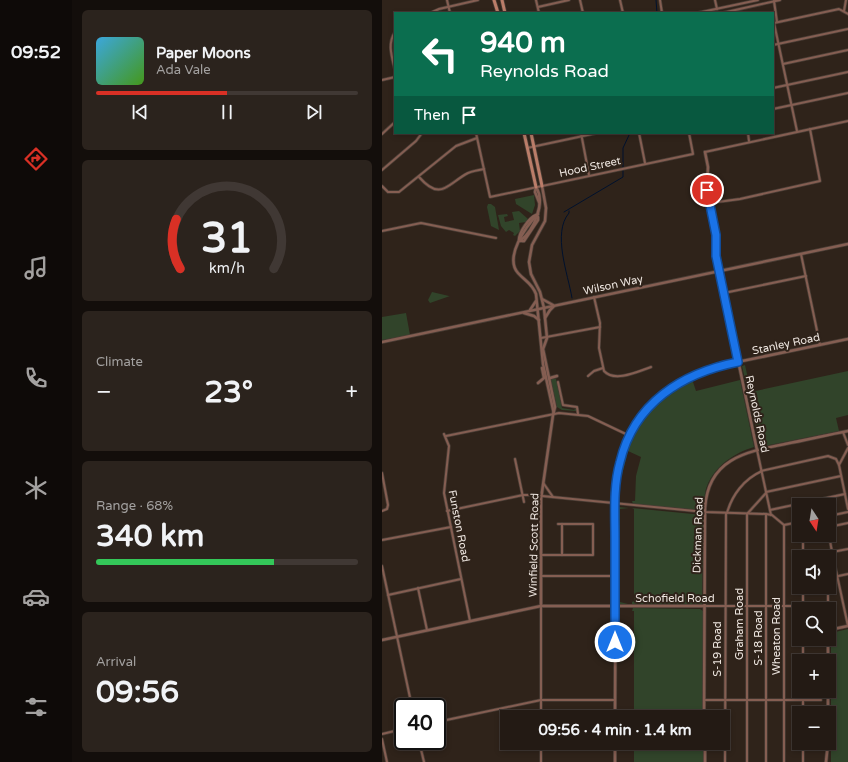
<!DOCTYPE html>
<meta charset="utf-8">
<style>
:root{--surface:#231a14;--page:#2b231d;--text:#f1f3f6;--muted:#a3a1a0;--line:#403834;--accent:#d93025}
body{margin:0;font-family:"Varela Round",sans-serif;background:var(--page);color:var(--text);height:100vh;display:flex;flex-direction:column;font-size:15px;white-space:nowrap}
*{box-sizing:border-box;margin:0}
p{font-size:13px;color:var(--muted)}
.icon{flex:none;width:22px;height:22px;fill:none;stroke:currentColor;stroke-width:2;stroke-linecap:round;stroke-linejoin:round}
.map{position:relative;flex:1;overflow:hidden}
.panel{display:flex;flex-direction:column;gap:10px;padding:10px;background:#130e0b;width:310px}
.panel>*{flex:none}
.hud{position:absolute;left:12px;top:12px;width:380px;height:122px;border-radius:0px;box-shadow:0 2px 6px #0003,0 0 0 1px var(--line);background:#0b6e4f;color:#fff;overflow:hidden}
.needle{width:26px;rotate:168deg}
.buttons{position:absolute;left:410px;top:498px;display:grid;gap:8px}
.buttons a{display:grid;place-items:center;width:44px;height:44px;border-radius:0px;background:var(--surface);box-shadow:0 2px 6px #0003,0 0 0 1px var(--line);font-size:20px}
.speed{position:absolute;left:12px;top:698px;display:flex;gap:8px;font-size:20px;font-weight:700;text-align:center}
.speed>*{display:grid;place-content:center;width:52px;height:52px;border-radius:50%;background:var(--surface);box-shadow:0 2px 6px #0003,0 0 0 1px var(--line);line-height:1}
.speed .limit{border:2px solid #111;border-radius:6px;background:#fff;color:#111}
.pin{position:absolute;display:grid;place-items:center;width:34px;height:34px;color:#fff;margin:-17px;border:2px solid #fff;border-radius:50%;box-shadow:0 1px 4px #0007}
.me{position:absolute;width:44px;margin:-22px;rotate:0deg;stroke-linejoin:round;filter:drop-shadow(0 0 3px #0008)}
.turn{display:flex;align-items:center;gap:14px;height:84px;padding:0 20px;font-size:18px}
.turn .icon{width:52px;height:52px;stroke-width:2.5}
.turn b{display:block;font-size:28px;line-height:34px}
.then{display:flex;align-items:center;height:38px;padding:0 20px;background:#0003;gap:8px;font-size:15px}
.big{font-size:30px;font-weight:800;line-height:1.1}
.panel .widget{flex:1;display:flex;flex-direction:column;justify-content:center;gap:6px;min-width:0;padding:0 14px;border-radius:6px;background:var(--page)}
.panel .dial{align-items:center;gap:0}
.dial svg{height:104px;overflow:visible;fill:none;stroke:var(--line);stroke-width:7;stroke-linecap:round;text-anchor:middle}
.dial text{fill:var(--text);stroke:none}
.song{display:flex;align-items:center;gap:12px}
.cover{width:48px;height:48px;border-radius:6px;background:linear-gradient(135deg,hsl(200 70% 55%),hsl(100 70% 35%))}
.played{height:4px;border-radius:2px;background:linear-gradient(90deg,var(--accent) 50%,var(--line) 50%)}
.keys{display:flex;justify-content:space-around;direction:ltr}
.heat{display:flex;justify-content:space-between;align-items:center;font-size:22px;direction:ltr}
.charge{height:6px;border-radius:3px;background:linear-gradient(90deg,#34c759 68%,var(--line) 0)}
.trip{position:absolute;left:118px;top:710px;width:230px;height:40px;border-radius:0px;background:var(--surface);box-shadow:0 2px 6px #0003,0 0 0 1px var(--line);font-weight:800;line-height:40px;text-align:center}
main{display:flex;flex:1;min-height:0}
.dock{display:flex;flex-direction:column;width:72px;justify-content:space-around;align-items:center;background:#0e0a08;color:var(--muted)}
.dock .icon{width:28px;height:28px}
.dock .active{color:var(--accent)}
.dock b{font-size:18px;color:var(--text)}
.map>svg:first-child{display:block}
.green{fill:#31442a}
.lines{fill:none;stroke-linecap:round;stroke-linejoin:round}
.stream{stroke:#00112d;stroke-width:1}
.minor-casing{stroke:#4a3e36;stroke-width:3.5}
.tertiary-casing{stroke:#4a3e36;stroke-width:4}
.secondary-casing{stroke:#4a3e36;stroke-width:4.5}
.minor{stroke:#855e52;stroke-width:2}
.tertiary{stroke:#855e52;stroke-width:2.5}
.secondary{stroke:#bb7d69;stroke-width:3}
.route-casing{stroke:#114b97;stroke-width:10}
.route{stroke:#1a73e8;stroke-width:7}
.labels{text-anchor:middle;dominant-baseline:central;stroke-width:4;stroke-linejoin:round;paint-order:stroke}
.street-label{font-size:11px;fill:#ede5df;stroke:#2f231a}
</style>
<main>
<nav class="dock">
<b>09:52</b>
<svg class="icon active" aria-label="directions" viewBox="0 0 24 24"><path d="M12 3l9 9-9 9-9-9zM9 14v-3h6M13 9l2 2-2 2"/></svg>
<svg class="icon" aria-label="music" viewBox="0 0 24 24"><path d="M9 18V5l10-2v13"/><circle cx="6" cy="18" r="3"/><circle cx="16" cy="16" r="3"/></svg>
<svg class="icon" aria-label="phone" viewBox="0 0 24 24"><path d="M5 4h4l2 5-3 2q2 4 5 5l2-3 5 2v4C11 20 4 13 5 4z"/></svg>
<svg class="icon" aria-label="climate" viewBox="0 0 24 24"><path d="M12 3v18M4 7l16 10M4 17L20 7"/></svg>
<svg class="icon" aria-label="car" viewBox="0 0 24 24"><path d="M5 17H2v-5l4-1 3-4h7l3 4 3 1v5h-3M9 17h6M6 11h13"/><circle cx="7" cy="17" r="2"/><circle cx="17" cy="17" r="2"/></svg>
<svg class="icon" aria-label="filters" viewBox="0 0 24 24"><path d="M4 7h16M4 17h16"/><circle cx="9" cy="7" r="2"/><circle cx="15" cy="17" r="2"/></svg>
</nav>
<section class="panel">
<div class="widget">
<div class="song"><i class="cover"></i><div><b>Paper Moons</b><p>Ada Vale</p></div></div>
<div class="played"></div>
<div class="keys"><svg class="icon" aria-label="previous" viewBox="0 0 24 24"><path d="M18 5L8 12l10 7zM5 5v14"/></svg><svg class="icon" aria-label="pause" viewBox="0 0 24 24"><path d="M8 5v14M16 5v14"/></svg><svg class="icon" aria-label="next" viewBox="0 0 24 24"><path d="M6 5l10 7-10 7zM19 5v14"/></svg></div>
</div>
<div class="widget dial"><svg viewBox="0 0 100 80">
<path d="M14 69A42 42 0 1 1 86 69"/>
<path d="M14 69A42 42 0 0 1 11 31" stroke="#d93025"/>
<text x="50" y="56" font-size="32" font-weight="700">31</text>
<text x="50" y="72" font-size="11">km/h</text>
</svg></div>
<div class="widget"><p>Climate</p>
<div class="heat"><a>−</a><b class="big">23°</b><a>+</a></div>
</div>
<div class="widget"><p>Range · 68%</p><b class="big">340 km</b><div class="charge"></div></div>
<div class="widget"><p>Arrival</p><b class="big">09:56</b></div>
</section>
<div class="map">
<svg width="466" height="762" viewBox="0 0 466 762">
<rect width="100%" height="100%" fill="#2f231a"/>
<!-- green -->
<g class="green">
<path d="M152,195L153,205L150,214L134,204L133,199Z"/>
<path d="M106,204H109L113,207L117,230L109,226L105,207Z"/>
<path d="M137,211L146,219L144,222L137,223L138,231L133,236L131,235L132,233L127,230L124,232L119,226L116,215L125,214L126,216L122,217L123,222L132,220L130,212Z"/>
<path d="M50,292L67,296H68L48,303L46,300Z"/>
<path d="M24,313L28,335L0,340V317Z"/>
<path d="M363,365L369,392L466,371V415L454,418L457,431L378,447L360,366Z"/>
<path d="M170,378L174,379L180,408L192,410L194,408V411L180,410L175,407L169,380Z"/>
<path d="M310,379L314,391L358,380L372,447C352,453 333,466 325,486C322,493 323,503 319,510L251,504L250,501H253L254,476L259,457L246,451L240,475L238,473C245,431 273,399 310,379Z"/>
<path d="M237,507L247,508L238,509V602L246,604H238L235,601Z"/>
<path d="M250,508L321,515L320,604H250V602L252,601V509Z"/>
<path d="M251,608L318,609L321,611V717H252V611H250Z"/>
<path d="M466,629V762H449V633Z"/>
<path d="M422,691H439V696L435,700L423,699Z"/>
<rect x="252" y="743" width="69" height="19"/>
</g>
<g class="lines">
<!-- stream -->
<g class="stream">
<path d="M274,0L275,13"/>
<path d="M187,211V213C170,233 186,274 190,298"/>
<path d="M182,212L241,177V148L248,133"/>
</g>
<defs>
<g id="minor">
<path d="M65,0L68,13"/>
<path d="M154,0L157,13"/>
<path d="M198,0L201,13"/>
<path d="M238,0L241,13"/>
<path d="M278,0L280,13"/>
<path d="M333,0L335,9"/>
<path d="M392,1L395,22"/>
<path d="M156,7L187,0"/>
<path d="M462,11L464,0"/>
<path d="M48,13L57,9L96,0"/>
<path d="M315,13L376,0"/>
<path d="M340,13L398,0"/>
<path d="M392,23L415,131"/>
<path d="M392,23L457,9L466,14"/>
<path d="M13,32C5,44 10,57 13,70"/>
<path d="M391,45L466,29"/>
<path d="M401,64L466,50"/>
<path d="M0,80L13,77"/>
<path d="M391,88L466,72"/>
<path d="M391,109L466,93"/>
<path d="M94,133L108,197L311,154L307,133"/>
<path d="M199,133L207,175"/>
<path d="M257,133L263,163"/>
<path d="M366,133L367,141"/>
<path d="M0,134L13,122"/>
<path d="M145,148L215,133"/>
<path d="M323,152L466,121"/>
<path d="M0,170L34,141L40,133"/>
<path d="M37,177C59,202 65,184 86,173C91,171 96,170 102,169"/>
<path d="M0,186L6,192H17L74,146L95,138"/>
<path d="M328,203L358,199L438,181L428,129"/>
<path d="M0,231L39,223L114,238"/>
<path d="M419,254L438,345"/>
<path d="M342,293L424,276"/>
<path d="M212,297L218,323L217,348L222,371C233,383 257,371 269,367"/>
<path d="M159,338L218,327"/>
<path d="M206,376L212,371L221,368"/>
<path d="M176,382L181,405L195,407L196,414"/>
<path d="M461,432L466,445"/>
<path d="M62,434L67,446L62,493L88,621"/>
<path d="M64,436L177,413L206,416L248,436"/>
<path d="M466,448L457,465L466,509"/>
<path d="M375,450L389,515"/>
<path d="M133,459L142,502"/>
<path d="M379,471L446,456L454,459L457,465"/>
<path d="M0,473L6,505L5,509L0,511"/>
<path d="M162,484L171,497"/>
<path d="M384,492L459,476"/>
<path d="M388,510L463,494"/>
<path d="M65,511L141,495H150L323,512L384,514L390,515L402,525"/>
<path d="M345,513C350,495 362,479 380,471"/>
<path d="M447,516L466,512"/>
<path d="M402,525V762"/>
<path d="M402,525L417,522"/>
<path d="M447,527L466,523"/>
<path d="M421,535V557"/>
<path d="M447,535L450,552L447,558"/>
<path d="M0,540L69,527"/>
<path d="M159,555H211V524H176"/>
<path d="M180,555V524"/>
<path d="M0,566L30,707"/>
<path d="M159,576H233"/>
<path d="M447,578L466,574"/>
<path d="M421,587V609"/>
<path d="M446,587V609"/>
<path d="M36,588L45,630"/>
<path d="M6,595L79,579"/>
<path d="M159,606V717"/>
<path d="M323,606H421"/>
<path d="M466,626L450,552L466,549"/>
<path d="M421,661V639"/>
<path d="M421,691V713"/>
<path d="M322,700H439"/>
<path d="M55,722L159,700H233"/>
<path d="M0,734L21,729"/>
<path d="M0,739L5,762"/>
<path d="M37,741L42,762"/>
<path d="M159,743V762"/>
<path d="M421,743V762"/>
<path d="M343,762L344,513"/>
<path d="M365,762V514L384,493"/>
<path d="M384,762V514"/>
</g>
<g id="tertiary">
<path d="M323,152L326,167L325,190L334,235V256L375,450"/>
<path d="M154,187L153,192L157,202"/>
<path d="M156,214C144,226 122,257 136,273C143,281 150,283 154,294L161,364L172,414"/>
<path d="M137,240C137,232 147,218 154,215"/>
<path d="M138,241C152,230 164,203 154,187"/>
<path d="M140,241H142L156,220V217"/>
<path d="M160,299L171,305"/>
<path d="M148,310L154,301"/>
<path d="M142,313L152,316L157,320"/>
<path d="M163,318L168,310L172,306"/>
<path d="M0,342L466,244"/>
<path d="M168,378L175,376"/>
<path d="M156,383L162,378L160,368"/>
<path d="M159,606V499L171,415L173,407L161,349L165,338L162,308L158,292L149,274L147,262L150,245L163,221L164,208L160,186"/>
<path d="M447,630L466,626"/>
<path d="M446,639V661"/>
<path d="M0,640L159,606H323"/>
<path d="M446,691V713"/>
<path d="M233,717L234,486C240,424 278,385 336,366L466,339"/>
<path d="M322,717L323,508C326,459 363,452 403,444C424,440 445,435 466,431"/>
<path d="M233,743V762"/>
<path d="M323,743V762"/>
<path d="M444,762L446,743"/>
</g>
<g id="secondary">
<path d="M112,0L116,13"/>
<path d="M120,0L123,13"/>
<path d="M142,133L154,187"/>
<path d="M149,133L160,186"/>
</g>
</defs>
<!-- minor casing -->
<use href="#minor" class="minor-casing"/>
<!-- tertiary casing -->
<use href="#tertiary" class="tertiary-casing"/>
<!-- secondary casing -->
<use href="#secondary" class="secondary-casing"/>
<!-- minor -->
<use href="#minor" class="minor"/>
<!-- tertiary -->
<use href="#tertiary" class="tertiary"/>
<!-- secondary -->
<use href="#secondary" class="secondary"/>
</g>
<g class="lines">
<defs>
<path id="route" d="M233,642C233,607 233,572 233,538C233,513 231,487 238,462C252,403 300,373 356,362L334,256V235L325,190"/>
</defs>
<!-- route casing -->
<use href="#route" class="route-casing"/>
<!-- route -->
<use href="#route" class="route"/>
</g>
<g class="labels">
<!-- street labels -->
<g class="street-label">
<text transform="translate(208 167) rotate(-12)">Hood Street</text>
<text transform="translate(231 285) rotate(-12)">Wilson Way</text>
<text transform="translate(404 344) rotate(-12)">Stanley Road</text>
<text transform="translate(375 414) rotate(78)">Reynolds Road</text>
<text transform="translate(77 526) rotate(79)">Funston Road</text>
<text transform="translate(316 535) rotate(-88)">Dickman Road</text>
<text transform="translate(152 545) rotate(-89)">Winfield Scott Road</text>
<text x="293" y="598">Schofield Road</text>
<text transform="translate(357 624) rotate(-90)">Graham Road</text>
<text transform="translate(394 636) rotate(-90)">Wheaton Road</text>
<text transform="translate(376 638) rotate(-90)">S-18 Road</text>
<text transform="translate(335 649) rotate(-90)">S-19 Road</text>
</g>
</g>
</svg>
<div class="buttons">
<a><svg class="needle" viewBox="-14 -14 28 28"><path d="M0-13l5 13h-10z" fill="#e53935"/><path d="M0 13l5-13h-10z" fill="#a3a1a0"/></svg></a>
<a><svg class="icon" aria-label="sound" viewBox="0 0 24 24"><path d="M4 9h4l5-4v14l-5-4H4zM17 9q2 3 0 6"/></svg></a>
<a><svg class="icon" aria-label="search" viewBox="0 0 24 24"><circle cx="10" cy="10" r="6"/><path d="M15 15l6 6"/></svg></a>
<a>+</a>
<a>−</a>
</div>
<div class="speed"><div class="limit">40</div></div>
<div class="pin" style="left:325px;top:190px;background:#d93025"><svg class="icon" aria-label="arrive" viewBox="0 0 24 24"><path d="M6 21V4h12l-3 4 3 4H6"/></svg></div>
<svg class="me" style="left:233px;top:642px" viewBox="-20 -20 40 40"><circle r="17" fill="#1a73e8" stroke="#fff" stroke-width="3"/><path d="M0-11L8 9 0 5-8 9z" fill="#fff"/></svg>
<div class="trip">09:56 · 4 min · 1.4 km</div>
<div class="hud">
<div class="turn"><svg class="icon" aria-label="left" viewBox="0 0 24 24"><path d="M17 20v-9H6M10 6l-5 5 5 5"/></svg><div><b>940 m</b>Reynolds Road</div></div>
<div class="then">Then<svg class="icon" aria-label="arrive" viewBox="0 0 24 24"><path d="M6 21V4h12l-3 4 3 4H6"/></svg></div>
</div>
</div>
</main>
